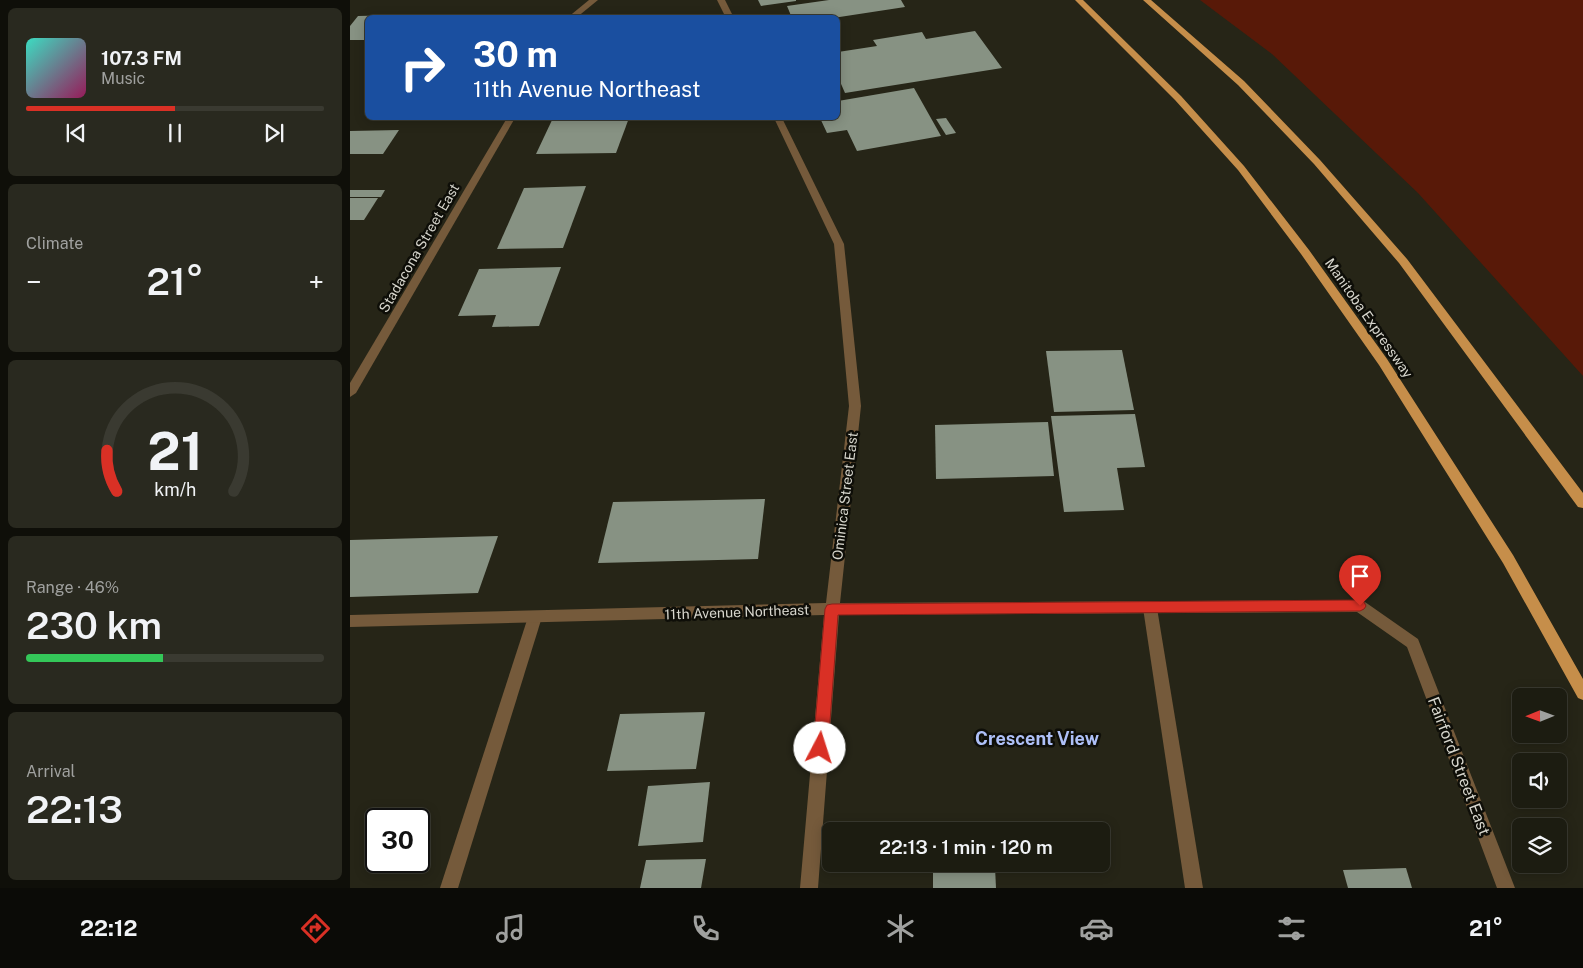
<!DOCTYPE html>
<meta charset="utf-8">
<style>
:root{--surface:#1c1c11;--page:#29291f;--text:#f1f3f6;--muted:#a0a19f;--line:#3a3a31;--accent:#d93025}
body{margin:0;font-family:"Public Sans",sans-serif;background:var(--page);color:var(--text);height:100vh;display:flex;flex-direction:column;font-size:19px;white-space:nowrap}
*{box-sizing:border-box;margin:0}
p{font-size:16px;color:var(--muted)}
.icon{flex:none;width:28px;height:28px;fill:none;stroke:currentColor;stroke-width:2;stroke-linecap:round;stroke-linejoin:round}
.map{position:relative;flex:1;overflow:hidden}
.drawer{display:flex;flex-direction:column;gap:8px;padding:8px;background:#0f0f09;width:350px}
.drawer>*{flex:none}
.banner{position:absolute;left:15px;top:15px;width:475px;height:105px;border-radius:8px;box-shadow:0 2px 12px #0003,0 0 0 1px var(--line);background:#1a4fa0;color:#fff;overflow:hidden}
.needle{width:32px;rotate:269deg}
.buttons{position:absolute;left:1162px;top:688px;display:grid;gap:10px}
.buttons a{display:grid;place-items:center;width:55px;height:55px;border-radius:8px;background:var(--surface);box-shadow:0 2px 12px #0003,0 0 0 1px var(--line);font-size:25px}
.speed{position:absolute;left:15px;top:808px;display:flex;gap:10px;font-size:25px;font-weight:700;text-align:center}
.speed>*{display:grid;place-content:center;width:65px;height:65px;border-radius:50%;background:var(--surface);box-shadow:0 2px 12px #0003,0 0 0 1px var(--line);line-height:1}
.speed .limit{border:2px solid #111;border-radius:8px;background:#fff;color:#111}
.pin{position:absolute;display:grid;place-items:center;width:42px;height:42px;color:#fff;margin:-51px -21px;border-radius:50% 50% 50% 0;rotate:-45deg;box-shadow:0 0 5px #0007}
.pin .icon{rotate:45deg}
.me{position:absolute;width:55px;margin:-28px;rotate:5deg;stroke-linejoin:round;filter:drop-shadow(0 0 4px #0008)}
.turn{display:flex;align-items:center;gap:18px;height:105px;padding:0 25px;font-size:22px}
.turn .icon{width:65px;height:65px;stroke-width:2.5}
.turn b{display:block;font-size:35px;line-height:42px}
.big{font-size:38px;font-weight:600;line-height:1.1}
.drawer .widget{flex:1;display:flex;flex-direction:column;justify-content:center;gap:8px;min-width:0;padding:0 18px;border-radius:8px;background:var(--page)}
.drawer .dial{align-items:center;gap:0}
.dial svg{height:130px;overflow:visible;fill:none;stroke:var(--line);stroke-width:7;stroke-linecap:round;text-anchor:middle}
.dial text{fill:var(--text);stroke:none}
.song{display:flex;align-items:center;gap:15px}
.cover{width:60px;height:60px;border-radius:8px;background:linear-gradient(135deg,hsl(170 70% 55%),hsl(330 70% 35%))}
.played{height:5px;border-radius:2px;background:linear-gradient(90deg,var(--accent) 50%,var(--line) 50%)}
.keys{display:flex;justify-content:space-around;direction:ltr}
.heat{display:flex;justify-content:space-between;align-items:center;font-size:28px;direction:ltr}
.charge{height:8px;border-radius:4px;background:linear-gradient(90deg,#34c759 46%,var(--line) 0)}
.trip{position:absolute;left:472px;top:822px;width:288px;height:50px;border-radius:8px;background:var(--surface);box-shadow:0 2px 12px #0003,0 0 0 1px var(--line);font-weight:600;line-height:50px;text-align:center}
.dock{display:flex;height:80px;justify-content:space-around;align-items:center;background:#0b0b07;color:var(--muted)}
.dock .icon{width:35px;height:35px}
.dock .on{color:var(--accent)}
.dock b{font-size:22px;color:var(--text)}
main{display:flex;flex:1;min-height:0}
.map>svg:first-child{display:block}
.green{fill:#581908}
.building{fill:#879283}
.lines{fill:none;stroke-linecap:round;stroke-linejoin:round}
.lane{fill:#755a3b;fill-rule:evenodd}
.street{fill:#755a3b;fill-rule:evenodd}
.primary{fill:#c68e4a;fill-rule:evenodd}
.route{fill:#d93025;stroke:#8d1f18}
.labels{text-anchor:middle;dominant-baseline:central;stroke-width:5;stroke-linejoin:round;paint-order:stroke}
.street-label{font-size:14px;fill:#d7d6cd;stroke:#0e0e08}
.near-street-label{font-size:16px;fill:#d7d6cd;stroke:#0e0e08}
.near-neighbourhood-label{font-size:18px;font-weight:bold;fill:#aec0f7;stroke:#0e0e08}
</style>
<main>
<section class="drawer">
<div class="widget">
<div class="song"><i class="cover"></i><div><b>107.3 FM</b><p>Music</p></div></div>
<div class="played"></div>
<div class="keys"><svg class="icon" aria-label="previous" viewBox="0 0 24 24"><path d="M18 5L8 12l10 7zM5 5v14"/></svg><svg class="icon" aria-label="pause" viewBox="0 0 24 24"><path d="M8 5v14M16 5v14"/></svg><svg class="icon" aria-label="next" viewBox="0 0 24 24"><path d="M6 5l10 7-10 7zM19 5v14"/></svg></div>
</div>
<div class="widget"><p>Climate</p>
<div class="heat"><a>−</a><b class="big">21°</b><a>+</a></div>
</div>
<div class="widget dial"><svg viewBox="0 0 100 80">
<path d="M14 69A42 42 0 1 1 86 69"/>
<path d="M14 69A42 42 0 0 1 8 44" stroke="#d93025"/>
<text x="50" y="56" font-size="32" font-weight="700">21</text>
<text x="50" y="72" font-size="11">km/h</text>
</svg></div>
<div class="widget"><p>Range · 46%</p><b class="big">230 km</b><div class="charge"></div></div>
<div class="widget"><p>Arrival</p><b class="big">22:13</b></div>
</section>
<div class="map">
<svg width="1233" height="888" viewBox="0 0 1233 888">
<rect width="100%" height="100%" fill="#262517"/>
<!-- green -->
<path class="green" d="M850,0H1233V376L1068,193L922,54Z"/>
<!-- building -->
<g class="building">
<path d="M408,0H446V1L411,6Z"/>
<path d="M479,0H551L555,7L483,18H442L437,6Z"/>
<path d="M49,15L48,18H18V40H0V26L8,16Z"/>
<path d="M625,31L652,68L495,93L488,77V52L527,46L523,40L572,32L576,39Z"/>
<path d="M564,88L591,136L507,151L497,130L477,133L470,118H488V101Z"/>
<path d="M203,118H279L266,153L186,154Z"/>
<path d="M596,118L606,133L596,135L586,119Z"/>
<path d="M49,130L33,154H0V131Z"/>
<path d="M236,186L213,248L147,249L174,188Z"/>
<path d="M0,190H35L31,197H0Z"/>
<path d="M0,198H28L14,220H0Z"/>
<path d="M211,267L189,326L142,327L146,315L108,316L129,269Z"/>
<path d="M772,350L784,410L704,412L696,351Z"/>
<path d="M785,414L795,467L767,468L774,510L714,512L701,416Z"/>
<path d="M698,422L704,476L586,479L585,425Z"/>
<path d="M415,499L408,559L248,563L263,502Z"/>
<path d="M148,536L128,593L0,597V540Z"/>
<path d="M355,712L346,769L257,771L270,714Z"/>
<path d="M360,782L353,842L288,846L298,786Z"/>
<path d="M356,859L351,888H290L296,860Z"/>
<path d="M645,867L646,888H583V869Z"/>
<path d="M1056,868L1062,888H998L993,870Z"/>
</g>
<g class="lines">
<!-- lane -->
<g class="lane">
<path d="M800,602L805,604L807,608L853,888H835L793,608L795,604Z"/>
<path d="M185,611L190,613L192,617L108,888H90L178,617L180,613Z"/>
</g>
<!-- street -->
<g class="street">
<path d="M239,0H248L226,18H217Z"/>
<path d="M367,0H375L384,18H376Z"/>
<path d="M157,118H165L6,393L0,397V383Z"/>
<path d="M424,118H432L494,244L511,406L490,603L1010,600L1015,602L1068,639L1165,888H1147L1057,647L1007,612L489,615L468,888H450L474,615L0,627V615L476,603L499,406L484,244Z"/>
</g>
<!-- primary -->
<g class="primary">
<path d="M725,0H733L831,96L894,166L959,250L1037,359L1163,555L1233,679V700L1228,698L1153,563L1029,365L951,254L888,170L825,100Z"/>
<path d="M793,0H801L894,81L970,160L1057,259L1233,493V508L1228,507L1049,263L964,164L888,85Z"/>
</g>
</g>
<!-- route -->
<path class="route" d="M1010,600L1014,602L1016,606L1014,609L1010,611L488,615L478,748L475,753L470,755L465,753L463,748L475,609L477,605L482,604Z"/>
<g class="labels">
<!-- street labels -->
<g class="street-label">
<text transform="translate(69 248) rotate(-60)">Stadacona Street East</text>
<text transform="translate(1019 318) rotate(55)">Manitoba Expressway</text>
<text transform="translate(495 496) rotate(-83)">Ominica Street East</text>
<text transform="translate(387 612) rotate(-2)">11th Avenue Northeast</text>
</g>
<!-- near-street labels -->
<g class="near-street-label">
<text transform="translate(1109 766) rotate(69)">Fairford Street East</text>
</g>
<!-- near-neighbourhood labels -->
<g class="near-neighbourhood-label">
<text x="687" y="738">Crescent View</text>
</g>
</g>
</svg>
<div class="buttons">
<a><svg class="needle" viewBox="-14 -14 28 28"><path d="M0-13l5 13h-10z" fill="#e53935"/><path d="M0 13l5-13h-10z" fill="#a0a19f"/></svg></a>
<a><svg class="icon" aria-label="sound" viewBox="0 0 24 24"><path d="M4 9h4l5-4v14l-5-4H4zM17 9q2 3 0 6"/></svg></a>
<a><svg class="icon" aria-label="layers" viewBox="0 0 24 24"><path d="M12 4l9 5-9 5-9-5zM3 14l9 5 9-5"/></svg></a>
</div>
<div class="speed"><div class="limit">30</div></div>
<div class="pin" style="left:1010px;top:606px;background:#d93025"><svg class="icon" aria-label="arrive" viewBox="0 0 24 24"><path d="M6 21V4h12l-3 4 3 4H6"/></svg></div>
<svg class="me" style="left:470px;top:748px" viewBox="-20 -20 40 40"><circle r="19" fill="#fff"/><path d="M0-13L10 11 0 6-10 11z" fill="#d93025"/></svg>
<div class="trip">22:13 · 1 min · 120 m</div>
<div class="banner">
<div class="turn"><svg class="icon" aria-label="right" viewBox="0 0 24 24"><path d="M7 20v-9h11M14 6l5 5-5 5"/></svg><div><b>30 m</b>11th Avenue Northeast</div></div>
</div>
</div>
</main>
<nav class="dock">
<b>22:12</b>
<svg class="icon on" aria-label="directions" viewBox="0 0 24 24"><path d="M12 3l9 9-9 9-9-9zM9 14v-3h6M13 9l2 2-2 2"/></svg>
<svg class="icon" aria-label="music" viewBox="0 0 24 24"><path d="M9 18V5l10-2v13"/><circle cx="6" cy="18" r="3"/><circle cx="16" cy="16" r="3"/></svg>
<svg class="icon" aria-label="phone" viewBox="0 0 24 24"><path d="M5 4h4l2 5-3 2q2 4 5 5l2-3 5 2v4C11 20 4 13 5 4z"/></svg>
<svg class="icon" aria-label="climate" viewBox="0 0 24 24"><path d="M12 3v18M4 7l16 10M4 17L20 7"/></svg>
<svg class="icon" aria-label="car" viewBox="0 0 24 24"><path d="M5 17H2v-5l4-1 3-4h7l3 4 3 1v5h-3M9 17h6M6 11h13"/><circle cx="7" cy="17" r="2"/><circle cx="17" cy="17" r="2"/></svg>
<svg class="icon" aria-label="filters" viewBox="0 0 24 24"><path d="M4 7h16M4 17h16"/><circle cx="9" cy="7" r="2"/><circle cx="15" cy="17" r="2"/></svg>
<b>21°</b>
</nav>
